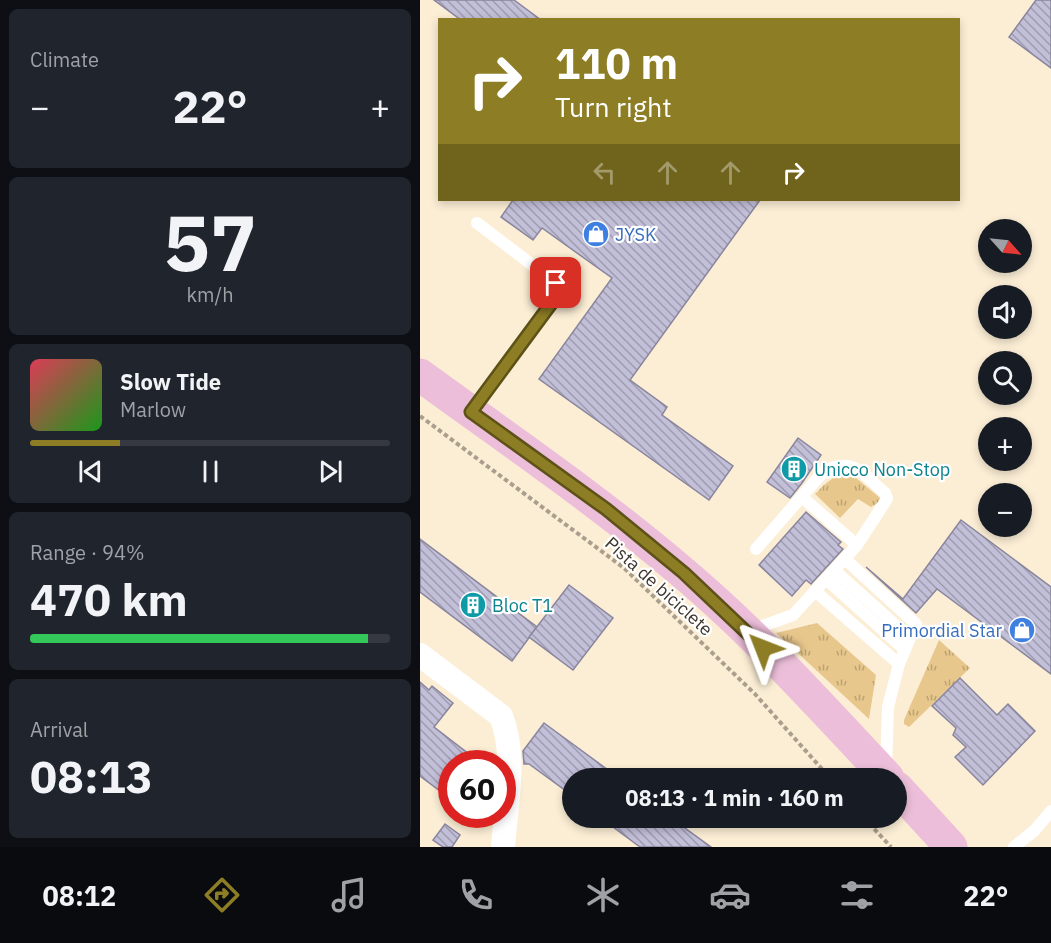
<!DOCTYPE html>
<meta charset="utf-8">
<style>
:root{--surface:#171b24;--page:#20242c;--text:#f1f3f6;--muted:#9ea1a6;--line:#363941;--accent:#8d7d24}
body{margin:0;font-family:"IBM Plex Sans",sans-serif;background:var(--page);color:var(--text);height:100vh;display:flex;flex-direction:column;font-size:22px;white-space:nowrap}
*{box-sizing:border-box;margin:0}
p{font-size:20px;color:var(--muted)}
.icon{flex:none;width:33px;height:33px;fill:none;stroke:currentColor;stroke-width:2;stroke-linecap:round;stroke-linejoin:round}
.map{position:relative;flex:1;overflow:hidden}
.panel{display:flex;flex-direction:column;gap:9px;padding:9px;background:#0d0f14;width:420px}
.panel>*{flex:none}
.guide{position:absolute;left:18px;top:18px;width:522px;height:183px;border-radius:0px;box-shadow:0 3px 9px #0003;background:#8d7d24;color:#fff;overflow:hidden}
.needle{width:39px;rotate:117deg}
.fabs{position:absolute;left:558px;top:219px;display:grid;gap:12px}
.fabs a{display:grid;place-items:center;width:54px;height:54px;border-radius:50%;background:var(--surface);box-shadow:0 3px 9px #0003;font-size:30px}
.speed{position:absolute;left:18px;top:750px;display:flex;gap:12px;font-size:30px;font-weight:700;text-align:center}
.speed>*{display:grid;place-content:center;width:78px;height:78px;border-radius:50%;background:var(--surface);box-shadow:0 3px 9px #0003;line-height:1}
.speed .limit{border:9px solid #d22;background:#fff;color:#111}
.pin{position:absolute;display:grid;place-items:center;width:51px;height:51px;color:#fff;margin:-26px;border-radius:12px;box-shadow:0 3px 9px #0006}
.me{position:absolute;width:66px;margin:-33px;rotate:315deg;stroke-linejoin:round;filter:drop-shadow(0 0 4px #0008)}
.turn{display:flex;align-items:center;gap:21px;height:126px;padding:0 18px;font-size:27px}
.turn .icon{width:78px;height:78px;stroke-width:2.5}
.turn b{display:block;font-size:42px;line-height:51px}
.lanes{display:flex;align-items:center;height:57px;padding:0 18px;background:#0003;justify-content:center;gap:30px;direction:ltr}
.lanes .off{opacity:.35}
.big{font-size:45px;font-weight:700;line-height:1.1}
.panel .widget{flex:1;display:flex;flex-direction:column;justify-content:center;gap:9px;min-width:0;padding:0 21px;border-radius:9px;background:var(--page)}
.panel .dial{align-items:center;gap:0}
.dial b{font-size:78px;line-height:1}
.song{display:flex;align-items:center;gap:18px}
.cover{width:72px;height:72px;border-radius:9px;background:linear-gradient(135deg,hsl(350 70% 55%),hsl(120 70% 35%))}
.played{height:6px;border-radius:3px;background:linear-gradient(90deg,var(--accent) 25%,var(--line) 25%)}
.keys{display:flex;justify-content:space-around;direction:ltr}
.heat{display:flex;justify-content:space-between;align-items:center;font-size:33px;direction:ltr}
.charge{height:9px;border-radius:4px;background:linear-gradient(90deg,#34c759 94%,var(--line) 0)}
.trip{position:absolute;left:142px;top:768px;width:345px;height:60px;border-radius:30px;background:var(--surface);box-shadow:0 3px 9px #0003;font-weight:700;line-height:60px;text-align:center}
.dock{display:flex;height:96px;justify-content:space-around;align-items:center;background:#090b0e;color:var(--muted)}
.dock .icon{width:42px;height:42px}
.dock .selected{color:var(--accent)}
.dock b{font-size:27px;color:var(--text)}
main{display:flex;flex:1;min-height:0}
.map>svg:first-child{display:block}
.grass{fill:url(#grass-tufts)}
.building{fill:url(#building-back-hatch);stroke:#89859d;stroke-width:1.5}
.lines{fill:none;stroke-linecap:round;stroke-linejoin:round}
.path{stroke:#aa9f8d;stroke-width:4;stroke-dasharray:4.5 3;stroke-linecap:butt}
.lane{stroke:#fff;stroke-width:12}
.street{stroke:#fff;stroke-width:24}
.primary{stroke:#ecbed9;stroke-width:33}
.route-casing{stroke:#5c5117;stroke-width:15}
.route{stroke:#8d7d24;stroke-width:10}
.labels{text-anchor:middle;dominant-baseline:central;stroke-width:4.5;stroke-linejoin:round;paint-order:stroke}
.shop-label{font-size:18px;fill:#366cbe;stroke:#fff;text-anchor:start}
.culture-label{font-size:18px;fill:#0d838f;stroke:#fff;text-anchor:start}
.street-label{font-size:18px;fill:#3d372d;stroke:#fff}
</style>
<main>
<section class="panel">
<div class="widget"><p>Climate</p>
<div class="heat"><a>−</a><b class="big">22°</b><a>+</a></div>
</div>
<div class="widget dial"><b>57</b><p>km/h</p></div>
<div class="widget">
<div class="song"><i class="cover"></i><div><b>Slow Tide</b><p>Marlow</p></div></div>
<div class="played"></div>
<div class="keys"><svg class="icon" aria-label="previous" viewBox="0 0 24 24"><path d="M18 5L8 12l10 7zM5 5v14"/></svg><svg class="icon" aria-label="pause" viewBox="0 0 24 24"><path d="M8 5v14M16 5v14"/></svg><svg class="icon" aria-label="next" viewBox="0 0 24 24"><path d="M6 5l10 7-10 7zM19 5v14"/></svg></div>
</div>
<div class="widget"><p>Range · 94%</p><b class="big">470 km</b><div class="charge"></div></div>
<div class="widget"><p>Arrival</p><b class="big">08:13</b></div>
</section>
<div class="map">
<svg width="631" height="847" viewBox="0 0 631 847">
<defs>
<pattern id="grass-tufts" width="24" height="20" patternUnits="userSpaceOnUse" patternTransform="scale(1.5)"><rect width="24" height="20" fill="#e8c78c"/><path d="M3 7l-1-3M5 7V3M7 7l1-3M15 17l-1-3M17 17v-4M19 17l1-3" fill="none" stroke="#bda273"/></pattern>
<pattern id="building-back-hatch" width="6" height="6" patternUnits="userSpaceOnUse" patternTransform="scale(1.5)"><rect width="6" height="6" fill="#c2bfd8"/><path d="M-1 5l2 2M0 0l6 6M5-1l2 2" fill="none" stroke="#9f9cb0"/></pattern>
</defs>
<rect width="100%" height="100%" fill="#fceed5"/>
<!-- grass -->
<g class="grass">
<path d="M425,474L435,477L460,498L459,502L451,507L438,499L420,518L395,494C404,485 412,476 425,474Z"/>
<path d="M397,623L456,675L449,719L356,633Z"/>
<path d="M519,640L550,668L489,727L484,724V720Z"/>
</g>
<!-- building -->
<g class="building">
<path d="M14,0H94L121,20H41Z"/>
<path d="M616,0H631V68L589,37Z"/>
<path d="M93,200H340L210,380L247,407L242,415L313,466L289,500L119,379L192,278L122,228L113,240L81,217Z"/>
<path d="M378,438L401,455L382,483L370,498L347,482Z"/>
<path d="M386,512L421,542L418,545L423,549L391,584L386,580L372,596L339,565Z"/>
<path d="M541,520L631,587V674L517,589L496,613L446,567L483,599Z"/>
<path d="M0,539L117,627L92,661L0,592Z"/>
<path d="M149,585L193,618L153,670L109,637Z"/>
<path d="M540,678L577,715L588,704L615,731L563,785L535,757L546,747L533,735L536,728L512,706Z"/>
<path d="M0,682L9,690L12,686L33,703L14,727L62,764H32V800L0,776Z"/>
<path d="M124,723L199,778H153V796L109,764H104L103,751Z"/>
<path d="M181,818H251L291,847H220Z"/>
<path d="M25,824L40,835L32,847H23L13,840Z"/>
</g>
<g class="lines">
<!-- path -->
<g class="path">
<path d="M0,416L204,568L335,694L410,778"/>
<path d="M444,818L471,847"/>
</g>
<!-- lane -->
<g class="lane">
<path d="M52,411L136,297L139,288L136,283L57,223"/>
<path d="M382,497L437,545"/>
<path d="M425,559L496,624L479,664"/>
<path d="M414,570L490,638"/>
<path d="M406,579L485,650"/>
<path d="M395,591L479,664L468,707L466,769"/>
<path d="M331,630L373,615L437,545L465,502L467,498L465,493C444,475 434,456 404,471L336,549"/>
<path d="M594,847L615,830L631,811"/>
</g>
<!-- street -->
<path class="street" d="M0,655L81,716C97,756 86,805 83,847"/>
<!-- primary -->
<g class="primary">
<path d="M0,375C88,439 179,501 262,572C336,634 402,708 468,778"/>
<path d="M477,788L531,847"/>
</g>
</g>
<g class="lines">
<defs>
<path id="route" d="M136,283L140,288L136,297L51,412L186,509L264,573L343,648"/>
</defs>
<!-- route casing -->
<use href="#route" class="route-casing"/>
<!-- route -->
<use href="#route" class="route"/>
</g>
<!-- icons -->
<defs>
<symbol id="shop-disc" viewBox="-11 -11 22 22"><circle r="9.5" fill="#3f7fe0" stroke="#fff"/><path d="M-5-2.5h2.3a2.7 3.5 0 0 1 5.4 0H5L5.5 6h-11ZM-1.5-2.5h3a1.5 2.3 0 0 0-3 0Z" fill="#fff"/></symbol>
<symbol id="building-disc" viewBox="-11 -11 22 22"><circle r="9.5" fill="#0f9aa8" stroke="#fff"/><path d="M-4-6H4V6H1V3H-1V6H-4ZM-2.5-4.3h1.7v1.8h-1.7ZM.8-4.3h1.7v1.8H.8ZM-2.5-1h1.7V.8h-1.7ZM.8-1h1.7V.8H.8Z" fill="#fff"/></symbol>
</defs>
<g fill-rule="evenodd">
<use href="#shop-disc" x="161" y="219" width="30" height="30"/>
<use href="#building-disc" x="359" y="454" width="30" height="30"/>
<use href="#building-disc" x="38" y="590" width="30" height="30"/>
<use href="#shop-disc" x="587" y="615" width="30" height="30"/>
</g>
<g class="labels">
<!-- shop labels -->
<g class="shop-label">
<text x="195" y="234">JYSK</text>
<text x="582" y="630" text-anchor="end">Primordial Star</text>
</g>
<!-- culture labels -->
<g class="culture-label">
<text x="394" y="469">Unicco Non-Stop</text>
<text x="72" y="605">Bloc T1</text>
</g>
<!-- street labels -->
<g class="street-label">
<text transform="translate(239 586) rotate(42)">Pista de biciclete</text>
</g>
</g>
</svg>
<div class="fabs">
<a><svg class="needle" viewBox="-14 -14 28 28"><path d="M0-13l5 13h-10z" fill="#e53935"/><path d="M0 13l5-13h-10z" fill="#9ea1a6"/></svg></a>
<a><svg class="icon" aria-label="sound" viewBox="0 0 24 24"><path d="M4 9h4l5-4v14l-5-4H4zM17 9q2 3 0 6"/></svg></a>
<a><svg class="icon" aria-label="search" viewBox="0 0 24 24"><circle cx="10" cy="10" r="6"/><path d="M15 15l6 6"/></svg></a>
<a>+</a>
<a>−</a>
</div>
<div class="speed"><div class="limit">60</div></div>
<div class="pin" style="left:136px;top:283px;background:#d93025"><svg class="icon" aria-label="arrive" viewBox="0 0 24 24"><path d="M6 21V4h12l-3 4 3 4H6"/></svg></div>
<svg class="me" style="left:343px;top:648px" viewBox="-20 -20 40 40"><path d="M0-17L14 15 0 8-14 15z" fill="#8d7d24" stroke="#fff" stroke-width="4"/></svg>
<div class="trip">08:13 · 1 min · 160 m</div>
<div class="guide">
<div class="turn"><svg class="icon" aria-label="right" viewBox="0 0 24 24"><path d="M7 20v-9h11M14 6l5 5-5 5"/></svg><div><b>110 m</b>Turn right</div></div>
<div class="lanes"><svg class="icon off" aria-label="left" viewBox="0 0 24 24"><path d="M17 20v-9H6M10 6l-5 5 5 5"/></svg><svg class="icon off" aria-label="ahead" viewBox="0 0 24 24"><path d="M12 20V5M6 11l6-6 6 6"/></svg><svg class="icon off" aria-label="ahead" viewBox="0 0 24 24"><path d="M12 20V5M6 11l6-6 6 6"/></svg><svg class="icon" aria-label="right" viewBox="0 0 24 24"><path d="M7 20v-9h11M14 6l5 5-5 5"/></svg></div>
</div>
</div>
</main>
<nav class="dock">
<b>08:12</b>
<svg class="icon selected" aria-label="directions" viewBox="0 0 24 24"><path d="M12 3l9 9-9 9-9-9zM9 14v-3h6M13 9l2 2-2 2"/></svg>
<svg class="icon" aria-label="music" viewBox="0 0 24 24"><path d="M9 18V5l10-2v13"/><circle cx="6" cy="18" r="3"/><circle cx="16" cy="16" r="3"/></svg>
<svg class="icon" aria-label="phone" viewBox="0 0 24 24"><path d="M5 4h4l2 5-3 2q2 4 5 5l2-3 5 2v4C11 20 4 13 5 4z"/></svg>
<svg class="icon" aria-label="climate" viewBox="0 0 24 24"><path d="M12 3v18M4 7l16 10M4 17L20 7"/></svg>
<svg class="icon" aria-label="car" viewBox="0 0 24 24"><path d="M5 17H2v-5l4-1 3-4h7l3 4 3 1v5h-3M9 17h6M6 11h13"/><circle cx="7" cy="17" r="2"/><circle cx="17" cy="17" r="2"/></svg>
<svg class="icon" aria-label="filters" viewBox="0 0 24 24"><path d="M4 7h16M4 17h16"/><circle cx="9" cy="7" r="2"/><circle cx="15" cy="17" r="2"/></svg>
<b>22°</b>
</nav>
